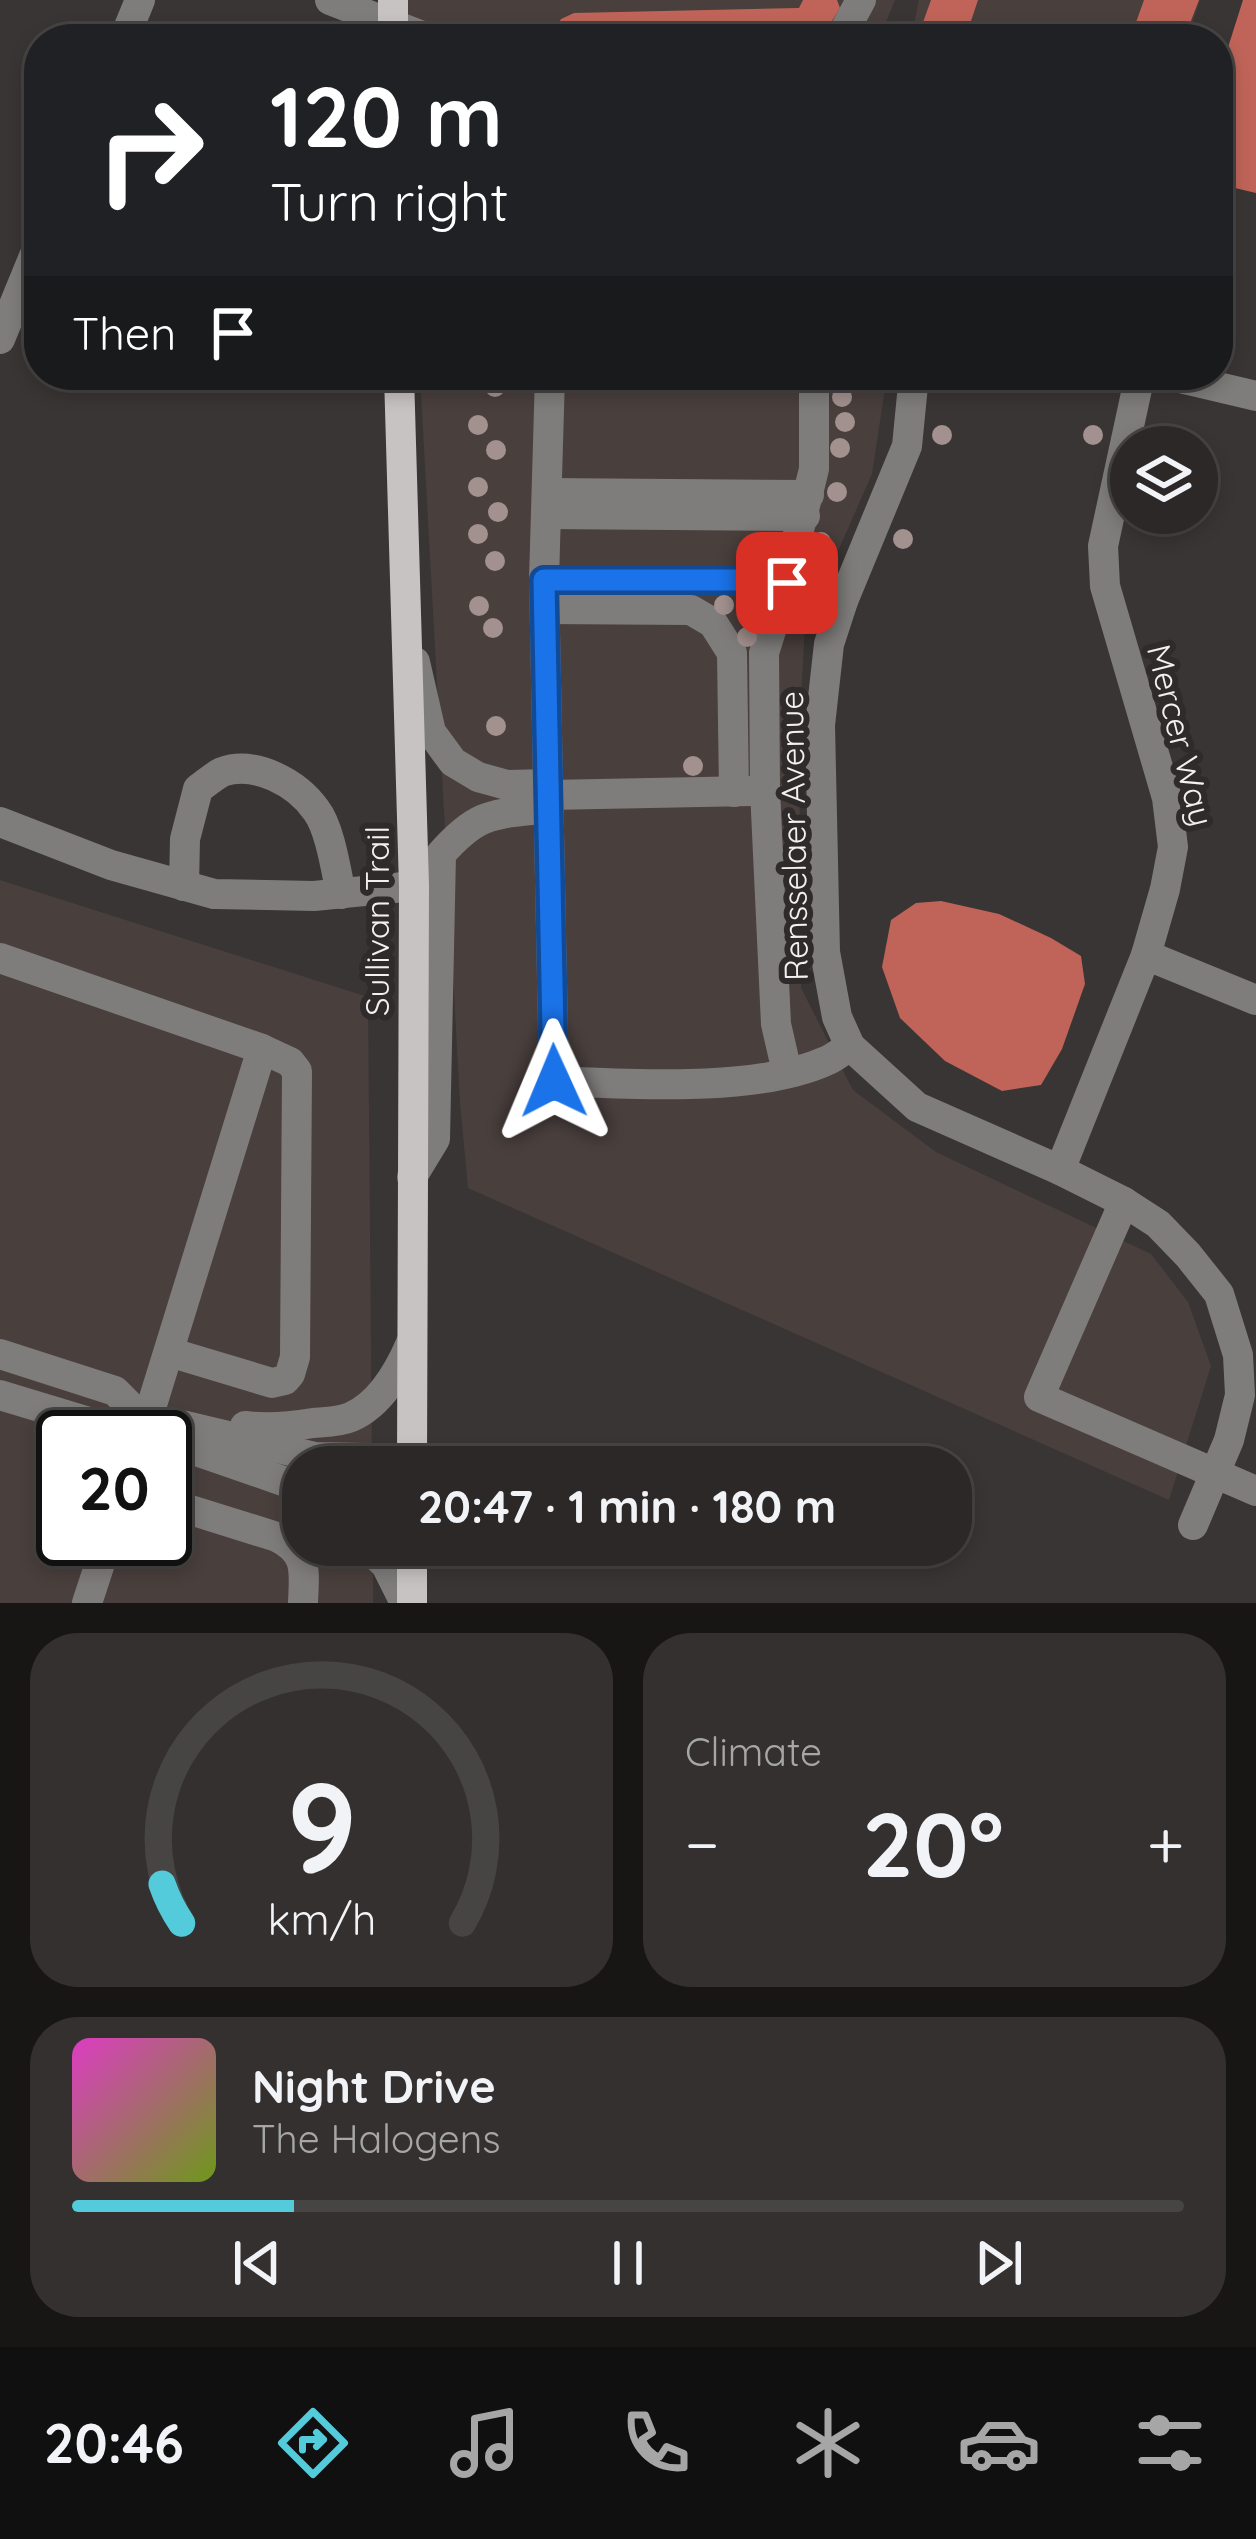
<!DOCTYPE html>
<meta charset="utf-8">
<style>
:root{--surface:#2b2827;--page:#33302f;--text:#f1f3f6;--muted:#a6a6a7;--line:#474444;--accent:#53cbdb}
body{margin:0;font-family:Quicksand,sans-serif;background:var(--page);color:var(--text);height:100vh;display:flex;flex-direction:column;font-size:45px;white-space:nowrap}
*{box-sizing:border-box;margin:0}
p{font-size:39px;color:var(--muted)}
.icon{flex:none;width:66px;height:66px;fill:none;stroke:currentColor;stroke-width:2;stroke-linecap:round;stroke-linejoin:round}
.map{position:relative;height:1603px;overflow:hidden}
.drawer{display:flex;flex-direction:column;gap:30px;padding:30px;background:#181615;flex:1}
.drawer>*{flex:none}
.guide{position:absolute;left:24px;top:24px;width:1209px;height:366px;border-radius:48px;box-shadow:0 6px 18px #0003,0 0 0 3px var(--line);background:#202124;color:#fff;overflow:hidden}
.tools{position:absolute;left:1110px;top:426px;display:grid;gap:24px}
.tools a{display:grid;place-items:center;width:108px;height:108px;border-radius:50%;background:var(--surface);box-shadow:0 6px 18px #0003,0 0 0 3px var(--line);font-size:60px}
.speed{position:absolute;left:36px;top:1410px;display:flex;gap:24px;font-size:60px;font-weight:700;text-align:center}
.speed>*{display:grid;place-content:center;width:156px;height:156px;border-radius:50%;background:var(--surface);box-shadow:0 6px 18px #0003,0 0 0 3px var(--line);line-height:1}
.speed .limit{border:6px solid #111;border-radius:18px;background:#fff;color:#111}
.pin{position:absolute;display:grid;place-items:center;width:102px;height:102px;color:#fff;margin:-51px;border-radius:24px;box-shadow:0 6px 18px #0006}
.me{position:absolute;width:132px;margin:-66px;rotate:359deg;stroke-linejoin:round;filter:drop-shadow(0 0 9px #0008)}
.turn{display:flex;align-items:center;gap:42px;height:252px;padding:0 48px;font-size:54px}
.turn .icon{width:156px;height:156px;stroke-width:2.5}
.turn b{display:block;font-size:84px;line-height:102px}
.then{display:flex;align-items:center;height:114px;padding:0 48px;background:#0003;gap:24px;font-size:45px}
.big{font-size:90px;font-weight:700;line-height:1.1}
.drawer .card{flex:1;display:flex;flex-direction:column;justify-content:center;gap:18px;min-width:0;padding:0 42px;border-radius:48px;background:var(--page)}
.drawer .dial{align-items:center;gap:0}
.dial svg{height:312px;overflow:visible;fill:none;stroke:var(--line);stroke-width:7;stroke-linecap:round;text-anchor:middle}
.dial text{fill:var(--text);stroke:none}
.song{display:flex;align-items:center;gap:36px}
.cover{width:144px;height:144px;border-radius:18px;background:linear-gradient(135deg,hsl(310 70% 55%),hsl(80 70% 35%))}
.played{height:12px;border-radius:6px;background:linear-gradient(90deg,var(--accent) 20%,var(--line) 20%)}
.keys{display:flex;justify-content:space-around;direction:ltr}
.heat{display:flex;justify-content:space-between;align-items:center;font-size:66px;direction:ltr}
.drawer .tiles{flex:1;display:grid;gap:30px;grid-template-columns:1fr 1fr}
.card:last-child{grid-column:span 2}
.trip{position:absolute;left:282px;top:1446px;width:690px;height:120px;border-radius:48px;background:var(--surface);box-shadow:0 6px 18px #0003,0 0 0 3px var(--line);font-weight:700;line-height:120px;text-align:center}
.tab-bar{display:flex;height:192px;justify-content:space-around;align-items:center;background:#111010;color:var(--muted)}
.tab-bar .icon{width:84px;height:84px}
.tab-bar .on{color:var(--accent)}
.tab-bar b{font-size:54px;color:var(--text)}
.map>svg:first-child{display:block}
.built{fill:#493f3d;fill-rule:evenodd}
.water{fill:#c06459}
.lines{fill:none;stroke-linecap:round;stroke-linejoin:round}
.minor{stroke:#7f7d7c;stroke-width:30}
.major{stroke:#c8c3c3;stroke-width:30}
.tree{fill:#a2918e}
.route-casing{stroke:#114b97;stroke-width:30}
.route{stroke:#1a73e8;stroke-width:21}
.labels{text-anchor:middle;dominant-baseline:central;stroke-width:12;stroke-linejoin:round;paint-order:stroke}
.street-label{font-size:33px;fill:#f3f0f0;stroke:#2e2b2a}
</style>
<div class="map">
<svg width="1256" height="1603" viewBox="0 0 1256 1603">
<rect width="100%" height="100%" fill="#393534"/>
<!-- built -->
<g class="built">
<path d="M400,0H895L879,39H402Z"/>
<path d="M919,0H1200L1187,39H911Z"/>
<path d="M420,375H887L872,474L805,626L799,732L801,988L853,1090L936,1152L1151,1254L1188,1302L1211,1366L1169,1500L468,1188L460,1102Z"/>
<path d="M0,880L368,997L372,1467H303V1545H373V1603H0ZM63,1437H165V1539H63Z"/>
</g>
<!-- water -->
<g class="water">
<path d="M803,0H837L840,8L821,39H572L554,32L561,19L574,13L799,8Z"/>
<path d="M931,0H978L965,39H917Z"/>
<path d="M1144,0H1199L1184,39H1130Z"/>
<path d="M1243,0H1256V193L1218,184V79Z"/>
<path d="M941,901L999,914L1051,938L1081,956L1085,984L1062,1049L1041,1085L1002,1091L945,1061L900,1018L882,967L891,920L916,903Z"/>
</g>
<g class="lines">
<!-- minor -->
<g class="minor">
<path d="M330,0L430,39"/>
<path d="M124,39L140,0"/>
<path d="M840,39L861,0"/>
<path d="M0,339L39,244"/>
<path d="M550,375L544,580L554,1081C632,1084 754,1093 826,1061C834,1058 842,1051 850,1046"/>
<path d="M914,375L907,446L843,601L829,644L820,725L825,952L837,1017L850,1046L917,1107L1060,1170L1124,1202L1158,1224L1188,1255L1219,1294L1238,1355L1240,1395L1229,1440L1193,1525"/>
<path d="M1167,375L1256,396"/>
<path d="M547,493L809,495"/>
<path d="M546,514L805,516"/>
<path d="M544,580H753L786,583L843,601"/>
<path d="M545,609L691,610L713,623L732,653L734,792"/>
<path d="M415,662L431,732L453,762L478,777L507,785L548,784"/>
<path d="M548,795L752,791"/>
<path d="M0,822L111,865L214,894L314,896L414,886"/>
<path d="M184,886L185,839L198,789C205,784 214,776 222,772C255,760 297,783 316,810C330,828 336,870 341,894"/>
<path d="M1146,955L1256,1000"/>
<path d="M0,958L262,1049L142,1437"/>
<path d="M787,1072L776,1024L765,790L764,653L786,583L814,469V375"/>
<path d="M1060,1170L1146,955L1165,889L1173,847L1167,798L1105,586L1103,546L1140,375"/>
<path d="M412,1177L435,1139L441,854C480,810 494,815 549,808"/>
<path d="M1124,1202L1039,1397L1256,1491"/>
<path d="M169,1352L272,1383L285,1380L290,1374L295,1357L297,1071L290,1062L262,1049"/>
<path d="M0,1354L115,1391L147,1423L178,1424L315,1457L365,1458L391,1467"/>
<path d="M0,1395L109,1428L147,1423L185,1447L303,1488"/>
<path d="M245,1426C269,1429 289,1427 313,1423C325,1422 340,1422 351,1417C381,1404 399,1371 411,1343"/>
<path d="M165,1502L277,1537C309,1553 304,1572 303,1603"/>
<path d="M365,1545L386,1565L405,1603"/>
<path d="M87,1603L108,1539"/>
</g>
<!-- major -->
<g class="major">
<path d="M393,0V39"/>
<path d="M399,375L414,886L412,1467"/>
<path d="M412,1545V1603"/>
</g>
</g>
<!-- trees -->
<g class="tree">
<circle cx="495" cy="387" r="10"/>
<circle cx="842" cy="397" r="10"/>
<circle cx="845" cy="422" r="10"/>
<circle cx="478" cy="425" r="10"/>
<circle cx="942" cy="435" r="10"/>
<circle cx="1093" cy="435" r="10"/>
<circle cx="840" cy="448" r="10"/>
<circle cx="496" cy="450" r="10"/>
<circle cx="478" cy="487" r="10"/>
<circle cx="837" cy="492" r="10"/>
<circle cx="498" cy="512" r="10"/>
<circle cx="478" cy="534" r="10"/>
<circle cx="903" cy="539" r="10"/>
<circle cx="821" cy="542" r="10"/>
<circle cx="495" cy="561" r="10"/>
<circle cx="724" cy="605" r="10"/>
<circle cx="479" cy="606" r="10"/>
<circle cx="493" cy="628" r="10"/>
<circle cx="747" cy="637" r="10"/>
<circle cx="496" cy="726" r="10"/>
<circle cx="693" cy="766" r="10"/>
</g>
<g class="lines">
<defs>
<path id="route" d="M554,1081L544,580H753L787,583"/>
</defs>
<!-- route casing -->
<use href="#route" class="route-casing"/>
<!-- route -->
<use href="#route" class="route"/>
</g>
<g class="labels">
<!-- street labels -->
<g class="street-label">
<text transform="translate(1181 735) rotate(76)">Mercer Way</text>
<text transform="translate(793 836) rotate(-91)">Rensselaer Avenue</text>
<text transform="translate(376 921) rotate(-90)">Sullivan Trail</text>
</g>
</g>
</svg>
<div class="tools">
<a><svg class="icon" aria-label="layers" viewBox="0 0 24 24"><path d="M12 4l9 5-9 5-9-5zM3 14l9 5 9-5"/></svg></a>
</div>
<div class="speed"><div class="limit">20</div></div>
<div class="pin" style="left:787px;top:583px;background:#d93025"><svg class="icon" aria-label="arrive" viewBox="0 0 24 24"><path d="M6 21V4h12l-3 4 3 4H6"/></svg></div>
<svg class="me" style="left:554px;top:1081px" viewBox="-20 -20 40 40"><path d="M0-17L14 15 0 8-14 15z" fill="#1a73e8" stroke="#fff" stroke-width="4"/></svg>
<div class="trip">20:47 · 1 min · 180 m</div>
<div class="guide">
<div class="turn"><svg class="icon" aria-label="right" viewBox="0 0 24 24"><path d="M7 20v-9h11M14 6l5 5-5 5"/></svg><div><b>120 m</b>Turn right</div></div>
<div class="then">Then<svg class="icon" aria-label="arrive" viewBox="0 0 24 24"><path d="M6 21V4h12l-3 4 3 4H6"/></svg></div>
</div>
</div>
<section class="drawer">
<div class="tiles">
<div class="card dial"><svg viewBox="0 0 100 80">
<path d="M14 69A42 42 0 1 1 86 69"/>
<path d="M14 69A42 42 0 0 1 9 59" stroke="#53cbdb"/>
<text x="50" y="56" font-size="32" font-weight="700">9</text>
<text x="50" y="72" font-size="11">km/h</text>
</svg></div>
<div class="card"><p>Climate</p>
<div class="heat"><a>−</a><b class="big">20°</b><a>+</a></div>
</div>
<div class="card">
<div class="song"><i class="cover"></i><div><b>Night Drive</b><p>The Halogens</p></div></div>
<div class="played"></div>
<div class="keys"><svg class="icon" aria-label="previous" viewBox="0 0 24 24"><path d="M18 5L8 12l10 7zM5 5v14"/></svg><svg class="icon" aria-label="pause" viewBox="0 0 24 24"><path d="M8 5v14M16 5v14"/></svg><svg class="icon" aria-label="next" viewBox="0 0 24 24"><path d="M6 5l10 7-10 7zM19 5v14"/></svg></div>
</div>
</div>
</section>
<nav class="tab-bar">
<b>20:46</b>
<svg class="icon on" aria-label="directions" viewBox="0 0 24 24"><path d="M12 3l9 9-9 9-9-9zM9 14v-3h6M13 9l2 2-2 2"/></svg>
<svg class="icon" aria-label="music" viewBox="0 0 24 24"><path d="M9 18V5l10-2v13"/><circle cx="6" cy="18" r="3"/><circle cx="16" cy="16" r="3"/></svg>
<svg class="icon" aria-label="phone" viewBox="0 0 24 24"><path d="M5 4h4l2 5-3 2q2 4 5 5l2-3 5 2v4C11 20 4 13 5 4z"/></svg>
<svg class="icon" aria-label="climate" viewBox="0 0 24 24"><path d="M12 3v18M4 7l16 10M4 17L20 7"/></svg>
<svg class="icon" aria-label="car" viewBox="0 0 24 24"><path d="M5 17H2v-5l4-1 3-4h7l3 4 3 1v5h-3M9 17h6M6 11h13"/><circle cx="7" cy="17" r="2"/><circle cx="17" cy="17" r="2"/></svg>
<svg class="icon" aria-label="filters" viewBox="0 0 24 24"><path d="M4 7h16M4 17h16"/><circle cx="9" cy="7" r="2"/><circle cx="15" cy="17" r="2"/></svg>
</nav>
